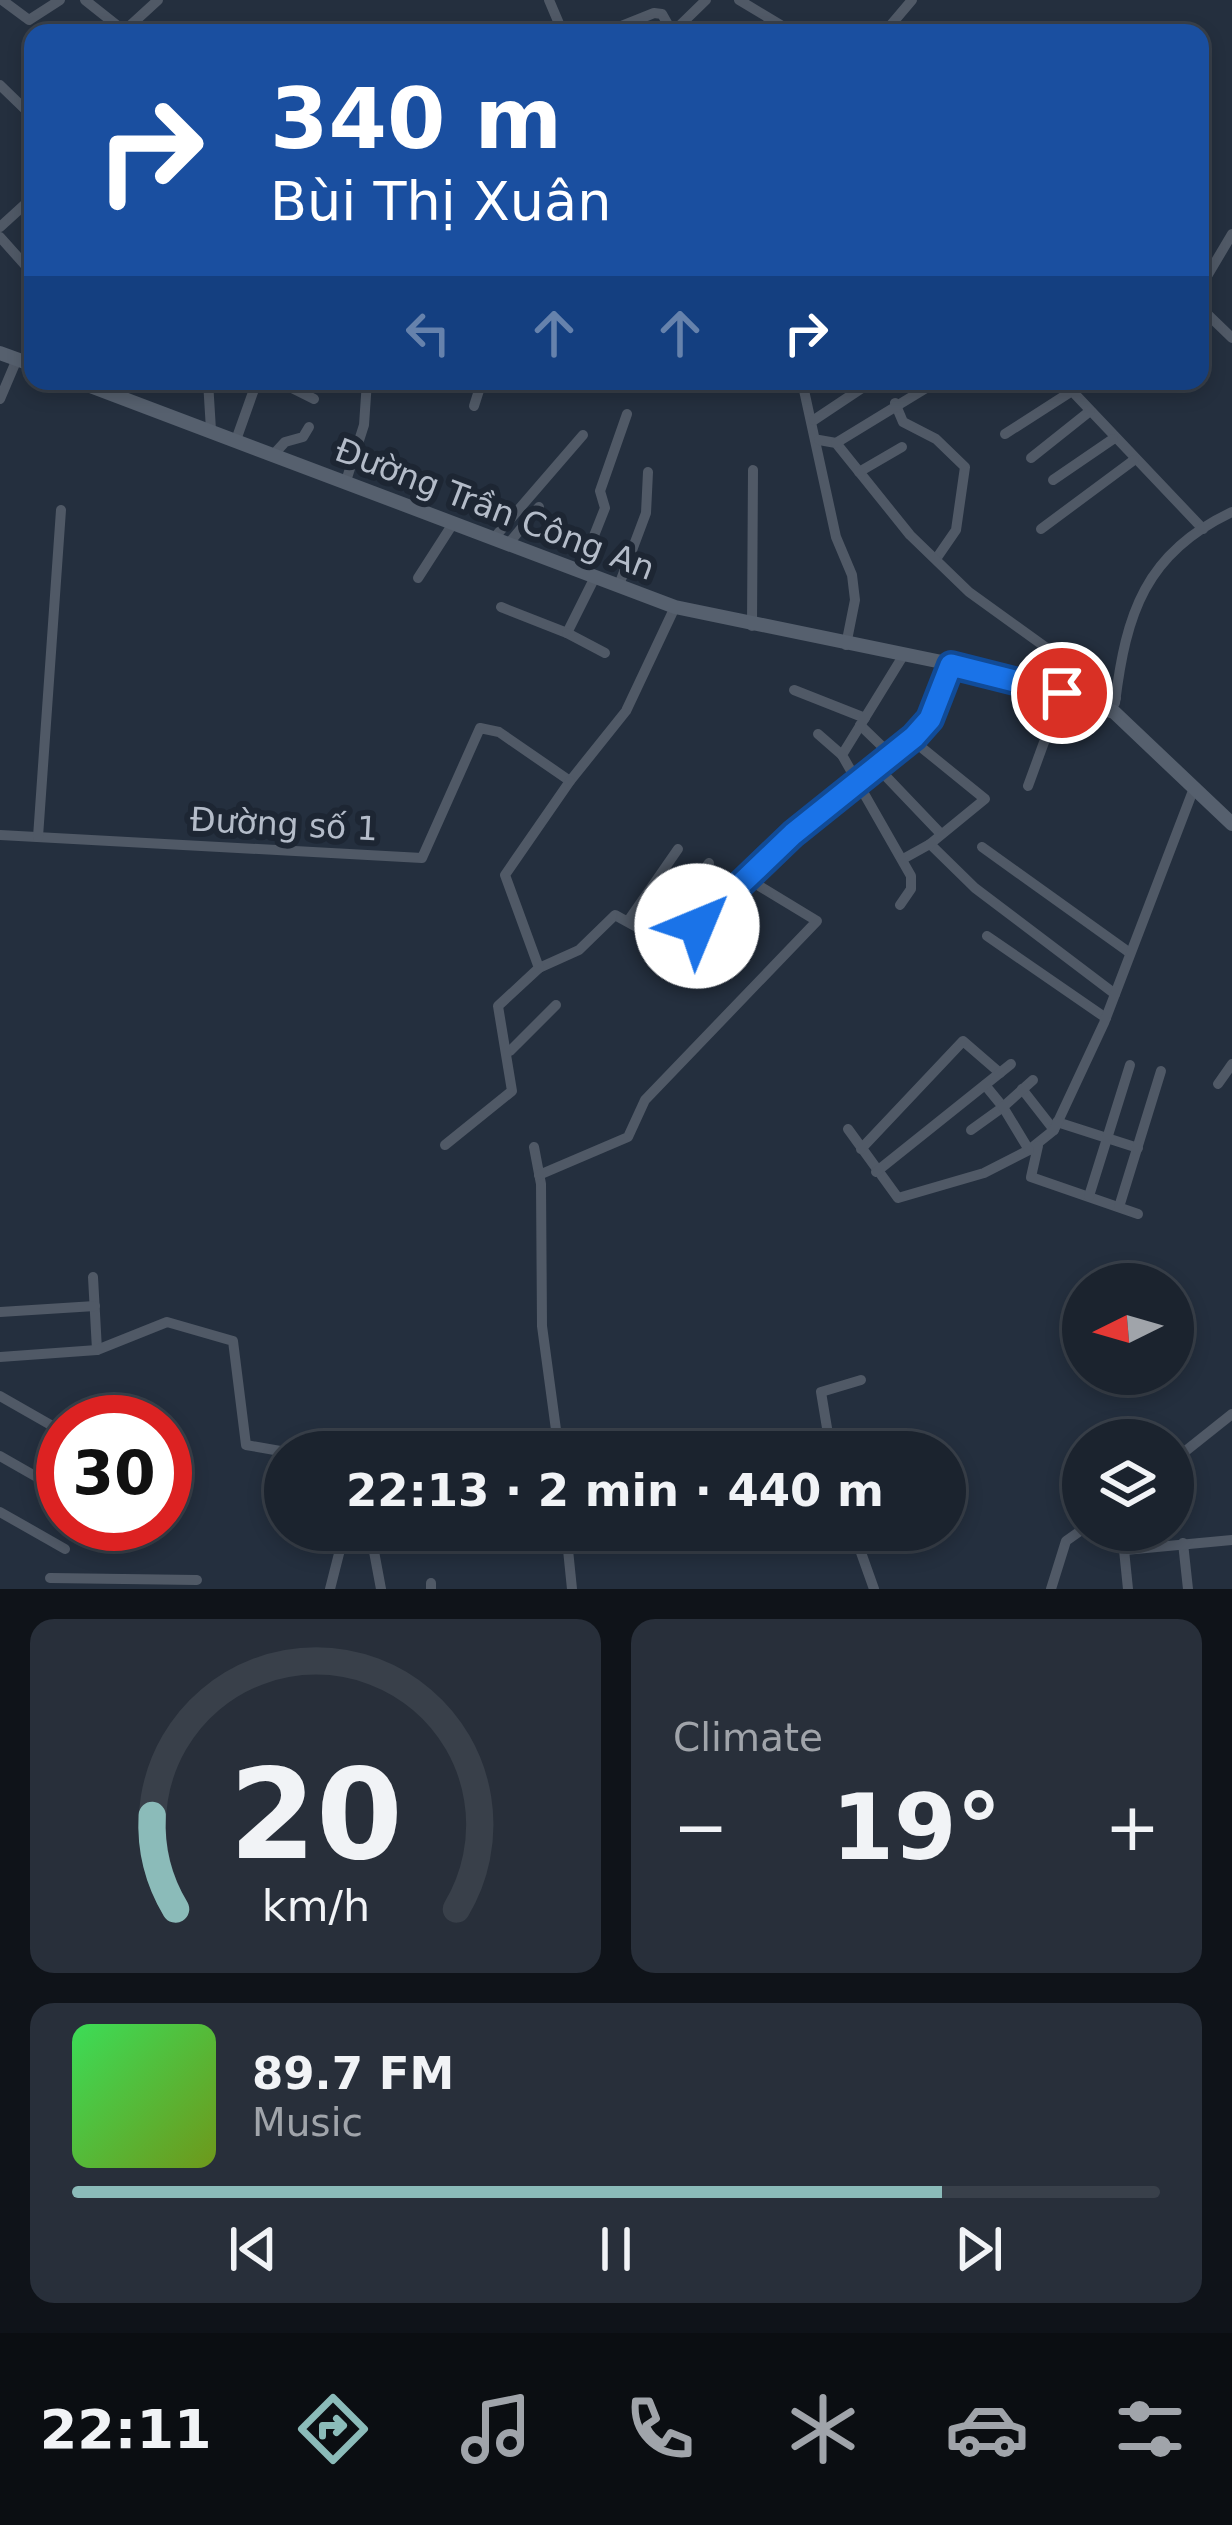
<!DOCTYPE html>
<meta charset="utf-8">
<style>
:root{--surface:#1b232e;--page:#282f3a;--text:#f1f3f6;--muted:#a0a4aa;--line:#39404a;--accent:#8bbbb9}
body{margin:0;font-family:"DejaVu Sans",sans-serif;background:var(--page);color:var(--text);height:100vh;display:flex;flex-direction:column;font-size:45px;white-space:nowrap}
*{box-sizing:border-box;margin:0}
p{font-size:39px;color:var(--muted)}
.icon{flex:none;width:66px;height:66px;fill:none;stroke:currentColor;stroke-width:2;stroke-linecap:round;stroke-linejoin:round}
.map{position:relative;height:1589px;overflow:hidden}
.panel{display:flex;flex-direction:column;gap:30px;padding:30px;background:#0f1319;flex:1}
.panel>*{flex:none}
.top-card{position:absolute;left:24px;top:24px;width:1185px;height:366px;border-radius:24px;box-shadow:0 6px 18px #0003,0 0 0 3px var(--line);background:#1a4fa0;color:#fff;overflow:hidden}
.needle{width:78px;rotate:265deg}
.buttons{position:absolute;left:1062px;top:1263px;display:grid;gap:24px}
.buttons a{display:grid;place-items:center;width:132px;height:132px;border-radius:50%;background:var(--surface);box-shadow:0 6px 18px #0003,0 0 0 3px var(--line);font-size:60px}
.speed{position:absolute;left:36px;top:1395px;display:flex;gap:24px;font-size:60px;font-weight:700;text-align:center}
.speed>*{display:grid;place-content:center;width:156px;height:156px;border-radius:50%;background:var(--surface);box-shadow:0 6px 18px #0003,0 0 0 3px var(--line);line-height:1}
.speed .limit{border:18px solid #d22;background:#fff;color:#111}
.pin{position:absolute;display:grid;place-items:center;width:102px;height:102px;color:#fff;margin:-51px;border:6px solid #fff;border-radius:50%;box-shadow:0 3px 12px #0007}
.me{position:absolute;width:132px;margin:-66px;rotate:45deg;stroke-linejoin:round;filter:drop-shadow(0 0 9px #0008)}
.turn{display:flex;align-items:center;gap:42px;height:252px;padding:0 48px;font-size:54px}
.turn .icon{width:156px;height:156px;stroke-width:2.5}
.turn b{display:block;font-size:84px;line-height:102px}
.lanes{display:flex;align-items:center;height:114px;padding:0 48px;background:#0003;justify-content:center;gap:60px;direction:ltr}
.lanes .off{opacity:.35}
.big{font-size:90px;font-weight:700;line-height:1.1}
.panel .widget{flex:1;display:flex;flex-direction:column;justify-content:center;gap:18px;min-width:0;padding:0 42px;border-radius:24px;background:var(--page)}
.panel .dial{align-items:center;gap:0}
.dial svg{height:312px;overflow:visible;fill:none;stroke:var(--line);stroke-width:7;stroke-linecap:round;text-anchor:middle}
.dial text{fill:var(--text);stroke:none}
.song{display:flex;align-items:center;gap:36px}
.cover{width:144px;height:144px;border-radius:18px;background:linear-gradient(135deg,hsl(130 70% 55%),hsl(80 70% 35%))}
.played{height:12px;border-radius:6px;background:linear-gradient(90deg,var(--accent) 80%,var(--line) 80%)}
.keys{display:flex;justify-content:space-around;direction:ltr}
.heat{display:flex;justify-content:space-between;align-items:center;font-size:66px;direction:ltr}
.panel .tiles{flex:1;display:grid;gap:30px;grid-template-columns:1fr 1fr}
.widget:last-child{grid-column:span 2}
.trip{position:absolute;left:264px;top:1431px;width:702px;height:120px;border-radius:60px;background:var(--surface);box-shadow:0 6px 18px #0003,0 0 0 3px var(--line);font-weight:700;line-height:120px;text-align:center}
.tabs{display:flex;height:192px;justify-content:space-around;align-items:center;background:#0b0e12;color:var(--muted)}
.tabs .icon{width:84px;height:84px}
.tabs .selected{color:var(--accent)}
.tabs b{font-size:54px;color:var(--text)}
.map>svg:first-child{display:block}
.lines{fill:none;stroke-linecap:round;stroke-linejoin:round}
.minor{stroke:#505966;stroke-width:10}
.major{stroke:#56606e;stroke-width:14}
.route-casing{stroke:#114b97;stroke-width:30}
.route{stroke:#1a73e8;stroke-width:21}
.labels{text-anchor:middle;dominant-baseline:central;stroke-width:12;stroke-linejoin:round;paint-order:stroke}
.street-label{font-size:33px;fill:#b4bcc9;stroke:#1d2633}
</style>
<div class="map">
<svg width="1232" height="1589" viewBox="0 0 1232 1589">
<rect width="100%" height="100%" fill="#242f3e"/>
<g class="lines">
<!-- minor -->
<g class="minor">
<path d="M2,0L29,20L60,0"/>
<path d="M85,0L124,31"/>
<path d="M549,0L563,33"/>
<path d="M739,0L794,33"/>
<path d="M122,33L158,0"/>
<path d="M604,33L654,13L662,14L671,30L665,33"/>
<path d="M672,33L706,0"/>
<path d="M835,33L836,32"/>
<path d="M884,33L912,0"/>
<path d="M0,85L33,117"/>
<path d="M33,162L27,169L33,175"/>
<path d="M0,227L33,197"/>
<path d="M0,237L33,274"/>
<path d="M1200,288L1232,234"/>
<path d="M1200,307L1232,338"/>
<path d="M208,381L211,430"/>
<path d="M247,381L280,382L314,399"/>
<path d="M802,381L836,537L852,575L855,600L846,645"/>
<path d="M0,399L17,359"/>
<path d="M895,403L903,422L936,439L965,467L956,530L936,559"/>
<path d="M474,406L482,381"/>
<path d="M814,420L865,386"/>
<path d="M1005,434L1072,391L1203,529"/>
<path d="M236,440L257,381"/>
<path d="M819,440L836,443L910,535L969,592L1116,698"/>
<path d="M836,443L936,382"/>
<path d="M274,454L285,442L303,437L309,427"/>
<path d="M1031,458L1090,411"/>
<path d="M859,472L902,447"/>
<path d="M1053,480L1113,439"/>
<path d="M346,481L364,425L367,381"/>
<path d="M1041,529L1134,460"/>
<path d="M494,538L583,435"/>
<path d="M509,543L539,507"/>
<path d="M580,571L605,508L600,491L627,414"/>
<path d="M418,578L454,522"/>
<path d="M619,585L646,513L648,472"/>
<path d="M501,607L567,633L595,577"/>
<path d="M752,626L753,470"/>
<path d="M567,633L605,653"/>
<path d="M794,690L865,718"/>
<path d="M1115,703C1126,614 1145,553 1232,512"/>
<path d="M860,725L892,756"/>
<path d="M818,734L842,755"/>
<path d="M878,768L941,834"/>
<path d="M1028,786L1062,693"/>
<path d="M0,835L422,858L480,728L499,732L570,781L626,711L675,607"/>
<path d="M38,837L61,510"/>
<path d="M930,844L975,888L1115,994"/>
<path d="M982,847L1130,953"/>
<path d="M903,859L930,844L985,799L911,739"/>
<path d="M900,905L911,889V876L842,755L903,656"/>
<path d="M628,921L678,849"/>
<path d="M987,936L1106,1018"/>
<path d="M655,937L688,966"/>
<path d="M670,950L793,834L914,737L930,719L951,665"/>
<path d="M539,968L579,950L615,915L655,937L709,863"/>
<path d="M510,1051L556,1005"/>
<path d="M1218,1084L1232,1064"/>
<path d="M1022,1089L1054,1130"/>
<path d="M1057,1122L1138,1148"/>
<path d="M848,1129L898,1198L984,1173L1029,1150L1054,1130L1104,1023L1194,788"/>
<path d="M971,1130L1003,1107L985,1085"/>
<path d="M445,1145L512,1091L498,1006L539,968L505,875L570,781"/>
<path d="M1038,1146L1031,1177L1138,1214"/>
<path d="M534,1147L541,1184L542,1326L559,1452"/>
<path d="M861,1149L963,1041L1000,1073"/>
<path d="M1029,1150L1003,1107L1033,1080"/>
<path d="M876,1172L1011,1064"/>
<path d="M539,1175L628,1137L645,1100L817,921L746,878"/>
<path d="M1089,1196L1130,1065"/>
<path d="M1119,1207L1161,1071"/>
<path d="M93,1277L97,1350"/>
<path d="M0,1312L95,1306"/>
<path d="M0,1357L97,1350L167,1322L233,1341L246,1445L286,1452"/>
<path d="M0,1396L63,1432"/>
<path d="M831,1452L821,1392L861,1380"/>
<path d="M0,1456L63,1492"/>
<path d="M1173,1461L1232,1414"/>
<path d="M0,1512L65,1549"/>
<path d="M370,1530L381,1589"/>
<path d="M566,1530L572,1589"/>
<path d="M853,1530L874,1589"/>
<path d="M1122,1530L1128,1589"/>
<path d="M1183,1543L1188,1589"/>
<path d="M1125,1550L1232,1540"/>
<path d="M50,1578L197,1580"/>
<path d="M431,1583V1589"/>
<path d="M330,1589L345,1530"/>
<path d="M1051,1589L1066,1541L1083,1529"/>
</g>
<!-- major -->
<g class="major">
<path d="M0,353L33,365"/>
<path d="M77,381L675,607L995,673L1114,712L1232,824"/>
</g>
</g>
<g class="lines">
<defs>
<path id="route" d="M697,926L793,834L914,737L930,719L951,665L1062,693"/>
</defs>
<!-- route casing -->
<use href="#route" class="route-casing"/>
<!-- route -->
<use href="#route" class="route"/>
</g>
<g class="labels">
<!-- street labels -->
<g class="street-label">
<text transform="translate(495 509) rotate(21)">Đường Trần Công An</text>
<text transform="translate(284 824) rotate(3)">Đường số 1</text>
</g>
</g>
</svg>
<div class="buttons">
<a><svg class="needle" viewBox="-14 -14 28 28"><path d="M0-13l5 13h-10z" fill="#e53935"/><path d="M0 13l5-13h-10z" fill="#a0a4aa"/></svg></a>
<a><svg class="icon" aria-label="layers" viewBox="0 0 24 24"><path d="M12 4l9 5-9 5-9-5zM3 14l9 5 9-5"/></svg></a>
</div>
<div class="speed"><div class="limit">30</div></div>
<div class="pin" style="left:1062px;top:693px;background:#d93025"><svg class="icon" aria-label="arrive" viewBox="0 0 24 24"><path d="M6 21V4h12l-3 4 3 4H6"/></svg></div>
<svg class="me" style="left:697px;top:926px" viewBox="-20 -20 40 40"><circle r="19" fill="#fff"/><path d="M0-13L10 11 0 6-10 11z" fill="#1a73e8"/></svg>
<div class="trip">22:13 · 2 min · 440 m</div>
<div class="top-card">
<div class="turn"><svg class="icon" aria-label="right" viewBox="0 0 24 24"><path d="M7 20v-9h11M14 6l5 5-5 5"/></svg><div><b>340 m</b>Bùi Thị Xuân</div></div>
<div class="lanes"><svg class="icon off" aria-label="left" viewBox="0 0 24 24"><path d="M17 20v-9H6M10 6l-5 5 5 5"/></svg><svg class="icon off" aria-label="ahead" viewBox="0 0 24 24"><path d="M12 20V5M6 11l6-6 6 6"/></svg><svg class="icon off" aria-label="ahead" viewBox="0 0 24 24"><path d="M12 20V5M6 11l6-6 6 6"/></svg><svg class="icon" aria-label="right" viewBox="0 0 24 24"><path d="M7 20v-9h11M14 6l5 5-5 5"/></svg></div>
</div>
</div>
<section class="panel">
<div class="tiles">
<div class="widget dial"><svg viewBox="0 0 100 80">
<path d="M14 69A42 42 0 1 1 86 69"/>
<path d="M14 69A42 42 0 0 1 8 45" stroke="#8bbbb9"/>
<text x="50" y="56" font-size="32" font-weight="700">20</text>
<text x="50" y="72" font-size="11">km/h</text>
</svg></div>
<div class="widget"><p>Climate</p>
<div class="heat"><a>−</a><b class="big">19°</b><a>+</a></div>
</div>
<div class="widget">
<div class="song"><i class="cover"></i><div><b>89.7 FM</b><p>Music</p></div></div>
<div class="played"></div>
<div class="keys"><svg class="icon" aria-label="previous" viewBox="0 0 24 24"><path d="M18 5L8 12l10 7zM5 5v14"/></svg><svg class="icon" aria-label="pause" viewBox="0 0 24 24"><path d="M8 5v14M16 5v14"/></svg><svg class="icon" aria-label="next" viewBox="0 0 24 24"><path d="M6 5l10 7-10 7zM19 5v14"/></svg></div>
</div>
</div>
</section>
<nav class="tabs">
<b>22:11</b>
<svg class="icon selected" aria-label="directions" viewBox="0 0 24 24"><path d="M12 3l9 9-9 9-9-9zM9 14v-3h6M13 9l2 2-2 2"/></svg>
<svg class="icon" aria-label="music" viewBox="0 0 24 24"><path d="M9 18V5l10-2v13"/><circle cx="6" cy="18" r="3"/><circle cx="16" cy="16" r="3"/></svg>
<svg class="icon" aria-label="phone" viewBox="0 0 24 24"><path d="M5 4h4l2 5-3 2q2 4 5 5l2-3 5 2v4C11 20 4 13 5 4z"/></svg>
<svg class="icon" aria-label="climate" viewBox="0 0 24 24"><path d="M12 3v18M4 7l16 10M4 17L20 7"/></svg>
<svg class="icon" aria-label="car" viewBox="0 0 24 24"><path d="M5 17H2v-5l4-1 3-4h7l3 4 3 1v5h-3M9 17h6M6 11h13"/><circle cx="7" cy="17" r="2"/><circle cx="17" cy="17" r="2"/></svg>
<svg class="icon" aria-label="filters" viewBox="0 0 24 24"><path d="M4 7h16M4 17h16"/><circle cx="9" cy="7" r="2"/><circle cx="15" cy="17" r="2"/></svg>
</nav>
